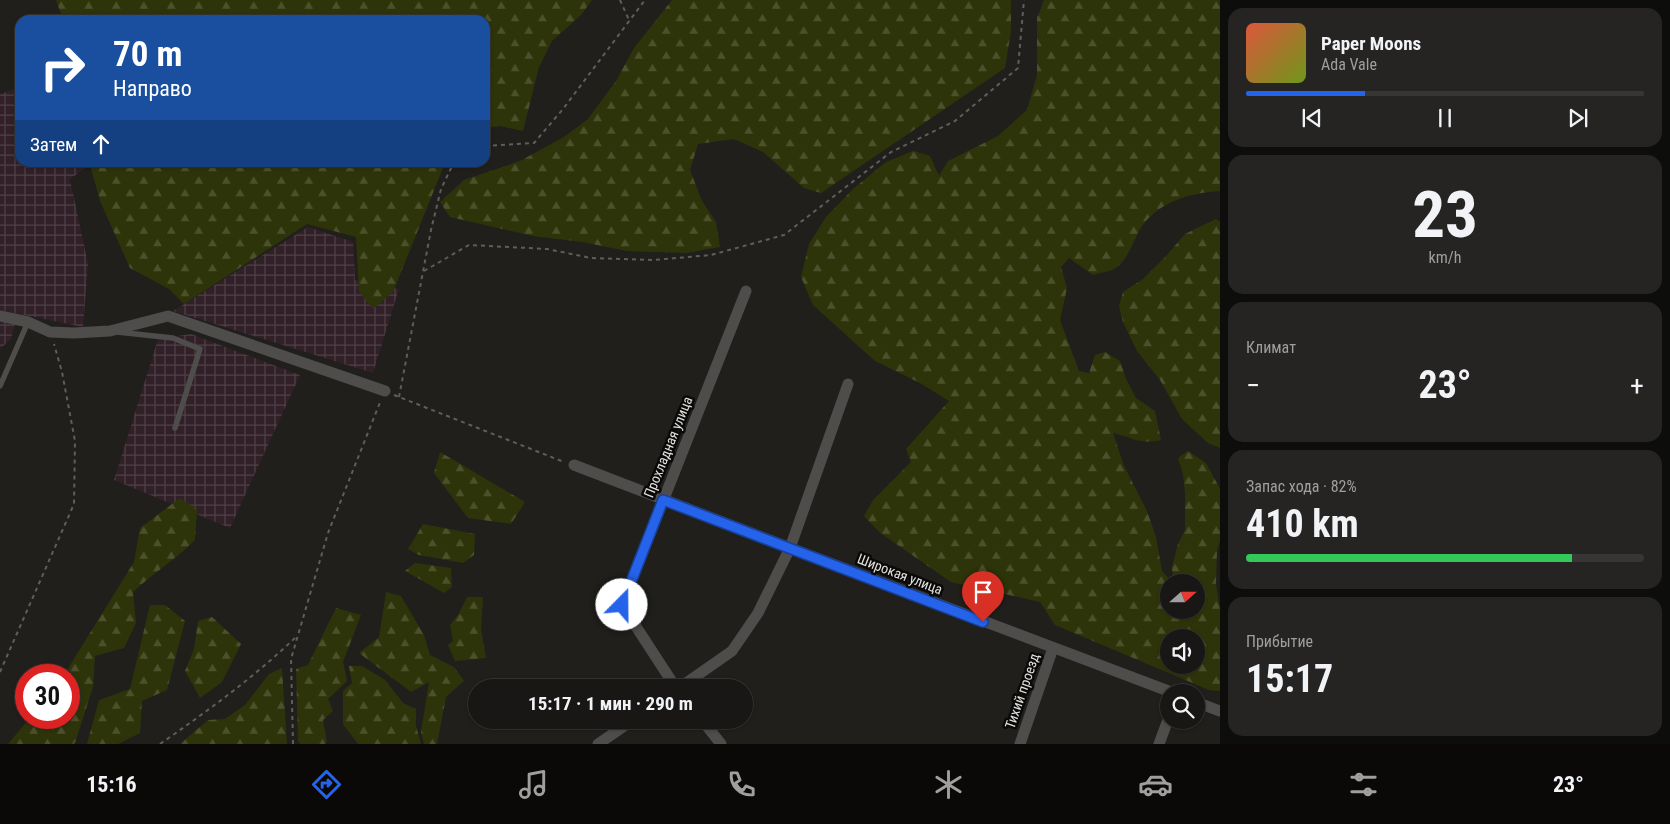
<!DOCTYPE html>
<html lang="ru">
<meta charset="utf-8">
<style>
:root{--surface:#181715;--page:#252422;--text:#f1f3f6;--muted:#9f9fa0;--line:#363634;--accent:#2563eb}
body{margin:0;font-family:"Roboto Condensed",sans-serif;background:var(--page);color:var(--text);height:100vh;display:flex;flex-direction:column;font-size:19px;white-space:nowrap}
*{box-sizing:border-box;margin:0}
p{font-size:16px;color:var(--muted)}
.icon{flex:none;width:28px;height:28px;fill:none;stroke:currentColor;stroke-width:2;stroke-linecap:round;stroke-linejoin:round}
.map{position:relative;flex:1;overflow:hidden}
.side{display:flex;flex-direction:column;gap:8px;padding:8px;background:#0d0d0c;width:450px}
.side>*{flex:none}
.banner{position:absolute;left:15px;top:15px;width:475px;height:152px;border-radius:15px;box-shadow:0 1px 4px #0004,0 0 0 1px var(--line);background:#1a4fa0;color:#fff;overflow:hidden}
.needle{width:32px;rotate:69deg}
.buttons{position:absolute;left:1160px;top:574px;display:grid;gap:10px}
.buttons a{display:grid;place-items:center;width:45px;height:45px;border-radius:50%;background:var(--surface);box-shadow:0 1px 4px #0004,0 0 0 1px var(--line);font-size:25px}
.speed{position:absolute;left:15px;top:664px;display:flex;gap:10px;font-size:25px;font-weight:700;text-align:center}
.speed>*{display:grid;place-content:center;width:65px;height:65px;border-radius:50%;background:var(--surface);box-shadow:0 1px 4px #0004,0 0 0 1px var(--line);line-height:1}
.speed .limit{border:8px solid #d22;background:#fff;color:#111}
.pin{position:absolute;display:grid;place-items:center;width:42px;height:42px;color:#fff;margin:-51px -21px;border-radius:50% 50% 50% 0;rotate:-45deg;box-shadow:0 0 5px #0007}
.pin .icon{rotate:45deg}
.me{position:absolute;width:55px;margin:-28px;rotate:22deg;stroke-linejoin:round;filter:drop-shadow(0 0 4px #0008)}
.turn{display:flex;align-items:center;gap:18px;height:105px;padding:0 15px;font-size:22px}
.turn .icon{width:65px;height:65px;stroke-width:2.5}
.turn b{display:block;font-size:35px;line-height:42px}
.then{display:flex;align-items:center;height:48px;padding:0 15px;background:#0003;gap:10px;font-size:19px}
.big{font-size:38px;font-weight:700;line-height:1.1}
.side .widget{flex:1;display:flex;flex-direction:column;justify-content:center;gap:8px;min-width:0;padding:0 18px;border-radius:15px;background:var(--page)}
.side .dial{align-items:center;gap:0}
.dial b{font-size:65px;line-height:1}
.song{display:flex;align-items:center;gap:15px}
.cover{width:60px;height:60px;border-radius:8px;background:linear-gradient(135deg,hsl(10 70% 55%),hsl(80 70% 35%))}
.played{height:5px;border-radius:2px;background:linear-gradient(90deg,var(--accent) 30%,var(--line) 30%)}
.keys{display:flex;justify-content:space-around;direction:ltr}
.heat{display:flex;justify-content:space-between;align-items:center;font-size:28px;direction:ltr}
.charge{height:8px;border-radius:4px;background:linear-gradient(90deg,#34c759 82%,var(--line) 0)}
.trip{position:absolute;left:468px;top:679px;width:285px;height:50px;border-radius:25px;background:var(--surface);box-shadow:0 1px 4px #0004,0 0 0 1px var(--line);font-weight:700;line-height:50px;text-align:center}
.tabs{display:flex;height:80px;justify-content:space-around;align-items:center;background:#0a0908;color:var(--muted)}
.tabs .icon{width:35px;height:35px}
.tabs .active{color:var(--accent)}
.tabs b{font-size:22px;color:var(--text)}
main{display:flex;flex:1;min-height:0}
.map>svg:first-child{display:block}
.industrial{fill:url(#industrial-grid)}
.forest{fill:url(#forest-firs);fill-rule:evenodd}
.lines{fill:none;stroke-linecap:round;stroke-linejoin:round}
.path{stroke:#5f5e5b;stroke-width:2;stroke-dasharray:4 4;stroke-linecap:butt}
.lane{stroke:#4e4d4c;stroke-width:5.5}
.street{stroke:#4e4d4c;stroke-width:11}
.route-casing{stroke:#184099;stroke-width:12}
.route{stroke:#2563eb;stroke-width:9}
.labels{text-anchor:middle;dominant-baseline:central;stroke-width:5;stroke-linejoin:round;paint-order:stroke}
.street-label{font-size:14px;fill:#e2e1df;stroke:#090908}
</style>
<main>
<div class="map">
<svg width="1220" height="744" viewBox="0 0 1220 744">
<defs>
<pattern id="industrial-grid" width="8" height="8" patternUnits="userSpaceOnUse" patternTransform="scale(1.25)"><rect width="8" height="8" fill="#312028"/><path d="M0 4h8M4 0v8" fill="none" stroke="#4f4047"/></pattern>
<pattern id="forest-firs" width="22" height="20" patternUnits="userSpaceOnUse" patternTransform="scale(1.25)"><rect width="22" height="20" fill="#2e3409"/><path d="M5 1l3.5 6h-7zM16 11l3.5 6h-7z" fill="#4c512c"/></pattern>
</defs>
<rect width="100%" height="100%" fill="#201f1c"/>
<!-- industrial -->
<g class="industrial">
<path d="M20,87V162L92,163L70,179L88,264L83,327L0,310V94Z"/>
<path d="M308,227L353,242L355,280L399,289L373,373L173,311Z"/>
<path d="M0,321L15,324L11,339L0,349Z"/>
<path d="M191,334L300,375L230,528L114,480L158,339Z"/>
</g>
<!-- forest -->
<g class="forest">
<path d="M56,0H592L581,15L552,41L539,67L523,131L500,126L485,128V20H63Z"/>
<path d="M672,0H1011V31L1005,68L821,193L804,188L763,152L734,139L698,144L690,170L702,201L716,222L720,247L686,253L627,251L582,242L533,236L450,217L440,202L464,180L520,161L564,137L588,119L616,81L634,48Z"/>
<path d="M1044,0H1220V191C1191,193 1160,201 1142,226C1133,240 1128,263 1112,270C1106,272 1099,273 1093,275L1069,258L1061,267L1067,288L1060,320L1079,371L1089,373L1095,355L1105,352L1120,361L1126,379L1136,398L1155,411L1161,440C1139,445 1132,437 1113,433L1124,466L1147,511L1156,537L1162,571L1172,582H1169V610H1196V582H1173L1172,567L1178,544L1185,530V493L1183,474L1178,458L1188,451L1206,463L1220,489V541L1217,550L1216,584L1220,610V691L1209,690L1055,625L1040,602L951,582L879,532L864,516L873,500L911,462L906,449L949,401L920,383L875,361L813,305L801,277L809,244L826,217L853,189L886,162L913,151L930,156L939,176L948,161L998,136L1027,110L1037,75V18ZM1169,638H1196V665H1169Z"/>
<path d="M98,163V162L445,163L393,292L373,309L359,292L356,237L307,224L184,304L169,289L130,268L100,201L91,168Z"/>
<path d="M1216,219L1220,222V448L1208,443L1182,419L1160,380L1137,351L1123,322L1119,306L1123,292L1143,279L1167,255L1185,234Z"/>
<path d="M440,452L525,502L511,524L468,518L434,473Z"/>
<path d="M180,498L197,509L195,540C175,560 153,573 133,592L136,623L124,648L95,656L93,687L75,743L73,744H8L30,718H69V675H64L134,562L140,528Z"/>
<path d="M423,524L475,534L474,555L463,563L419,555L408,549Z"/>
<path d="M415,563L451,568L452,587L444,593L405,571Z"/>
<path d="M386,592L401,596L424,635L430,655L454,667L464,681L446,697L437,744H424L421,732L429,682L411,692L359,653L379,637Z"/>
<path d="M467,597H483L481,629L486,658L455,661L448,645L453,641L450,625L458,615Z"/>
<path d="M150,605H165L185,621L167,690L142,701L140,733L118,744H87L99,700L130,689Z"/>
<path d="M336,608L361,615L343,662L347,681L328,699L333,711L323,720L327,742L325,744H300L298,741L296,669L308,665Z"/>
<path d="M212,617L241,644L222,682L200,698L185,671L194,649L198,621Z"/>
<path d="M349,666H362L385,680L403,703L416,709V726L421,744H358L343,724V691L352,683Z"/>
<path d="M282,668L287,744H180L208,720L225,719L245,705L269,674Z"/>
<path d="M651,679L656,685L653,687H613L617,682Z"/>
</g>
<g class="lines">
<!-- path -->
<g class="path">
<path d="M620,0L629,20"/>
<path d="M485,146L534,143L563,109L645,0"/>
<path d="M424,271L469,245L547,249L591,258L654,260L711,255L784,235L891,152L955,121L1018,68L1024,0"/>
<path d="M394,395L564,462"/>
<path d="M399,397L431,230L441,189L454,162"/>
<path d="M0,672L74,504L75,441L62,372L54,344"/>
<path d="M160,744C209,710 253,678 296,637"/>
<path d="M293,744L291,659L328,533L381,400"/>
</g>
<!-- lane -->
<g class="lane">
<path d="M117,332L173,338L200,349L175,428"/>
<path d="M0,386L28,322"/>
</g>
<!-- street -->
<g class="street">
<path d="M0,316L28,322L50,332L74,333L110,331L168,316L385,391"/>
<path d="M574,465L790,548L848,384"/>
<path d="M676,688L622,605L746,291"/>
<path d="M679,688L732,651L758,613L790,548L1171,692"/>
<path d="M1196,702L1220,711"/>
<path d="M702,720L721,744"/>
<path d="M598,744L633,720"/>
<path d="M1020,744L1053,648"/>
<path d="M1159,744L1169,717"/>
</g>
</g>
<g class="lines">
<defs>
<path id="route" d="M622,605L663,500L983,622"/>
</defs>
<!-- route casing -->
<use href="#route" class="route-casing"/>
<!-- route -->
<use href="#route" class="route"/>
</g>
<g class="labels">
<!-- street labels -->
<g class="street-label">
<text transform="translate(668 447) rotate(-68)">Прохладная улица</text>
<text transform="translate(900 574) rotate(21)">Широкая улица</text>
<text transform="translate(1022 691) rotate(-71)">Тихий проезд</text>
</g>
</g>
</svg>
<div class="buttons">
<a><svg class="needle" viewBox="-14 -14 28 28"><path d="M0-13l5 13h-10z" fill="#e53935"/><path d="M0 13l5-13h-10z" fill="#9f9fa0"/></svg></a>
<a><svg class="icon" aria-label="sound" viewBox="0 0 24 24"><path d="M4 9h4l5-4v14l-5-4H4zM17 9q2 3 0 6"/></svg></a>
<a><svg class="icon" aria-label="search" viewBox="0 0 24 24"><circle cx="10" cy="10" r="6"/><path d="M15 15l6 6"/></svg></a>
</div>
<div class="speed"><div class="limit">30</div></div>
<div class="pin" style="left:983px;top:622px;background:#d93025"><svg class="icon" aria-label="arrive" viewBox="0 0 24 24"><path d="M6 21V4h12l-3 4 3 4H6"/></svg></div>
<svg class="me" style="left:622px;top:605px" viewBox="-20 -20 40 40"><circle r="19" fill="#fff"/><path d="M0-13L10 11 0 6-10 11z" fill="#2563eb"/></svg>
<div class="trip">15:17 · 1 мин · 290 m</div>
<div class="banner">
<div class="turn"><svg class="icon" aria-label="right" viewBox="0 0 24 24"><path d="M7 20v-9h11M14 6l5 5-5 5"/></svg><div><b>70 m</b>Направо</div></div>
<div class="then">Затем<svg class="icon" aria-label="ahead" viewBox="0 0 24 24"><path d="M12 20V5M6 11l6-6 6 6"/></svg></div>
</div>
</div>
<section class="side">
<div class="widget">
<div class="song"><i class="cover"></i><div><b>Paper Moons</b><p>Ada Vale</p></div></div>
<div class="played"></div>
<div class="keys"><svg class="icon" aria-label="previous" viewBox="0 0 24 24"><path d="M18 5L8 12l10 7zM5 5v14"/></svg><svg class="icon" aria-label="pause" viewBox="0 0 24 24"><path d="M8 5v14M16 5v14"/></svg><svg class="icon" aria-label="next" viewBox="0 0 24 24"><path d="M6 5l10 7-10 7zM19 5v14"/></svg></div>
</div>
<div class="widget dial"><b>23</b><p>km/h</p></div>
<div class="widget"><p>Климат</p>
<div class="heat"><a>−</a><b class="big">23°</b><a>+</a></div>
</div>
<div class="widget"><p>Запас хода · 82%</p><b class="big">410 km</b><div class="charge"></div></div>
<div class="widget"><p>Прибытие</p><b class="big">15:17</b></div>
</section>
</main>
<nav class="tabs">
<b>15:16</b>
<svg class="icon active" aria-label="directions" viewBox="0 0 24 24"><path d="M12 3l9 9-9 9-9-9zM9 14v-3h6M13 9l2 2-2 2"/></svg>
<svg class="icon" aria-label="music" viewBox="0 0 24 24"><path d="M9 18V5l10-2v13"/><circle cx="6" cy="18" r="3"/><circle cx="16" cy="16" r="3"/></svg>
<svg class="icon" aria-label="phone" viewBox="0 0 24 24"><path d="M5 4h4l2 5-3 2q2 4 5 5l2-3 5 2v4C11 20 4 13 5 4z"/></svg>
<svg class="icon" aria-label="climate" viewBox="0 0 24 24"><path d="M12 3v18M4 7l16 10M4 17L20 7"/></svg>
<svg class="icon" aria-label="car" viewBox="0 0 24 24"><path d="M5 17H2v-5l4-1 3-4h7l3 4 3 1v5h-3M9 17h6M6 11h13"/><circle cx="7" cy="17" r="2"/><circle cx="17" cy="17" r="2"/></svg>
<svg class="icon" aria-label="filters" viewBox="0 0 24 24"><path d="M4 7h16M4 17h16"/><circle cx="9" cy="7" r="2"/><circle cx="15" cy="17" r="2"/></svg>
<b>23°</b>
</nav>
